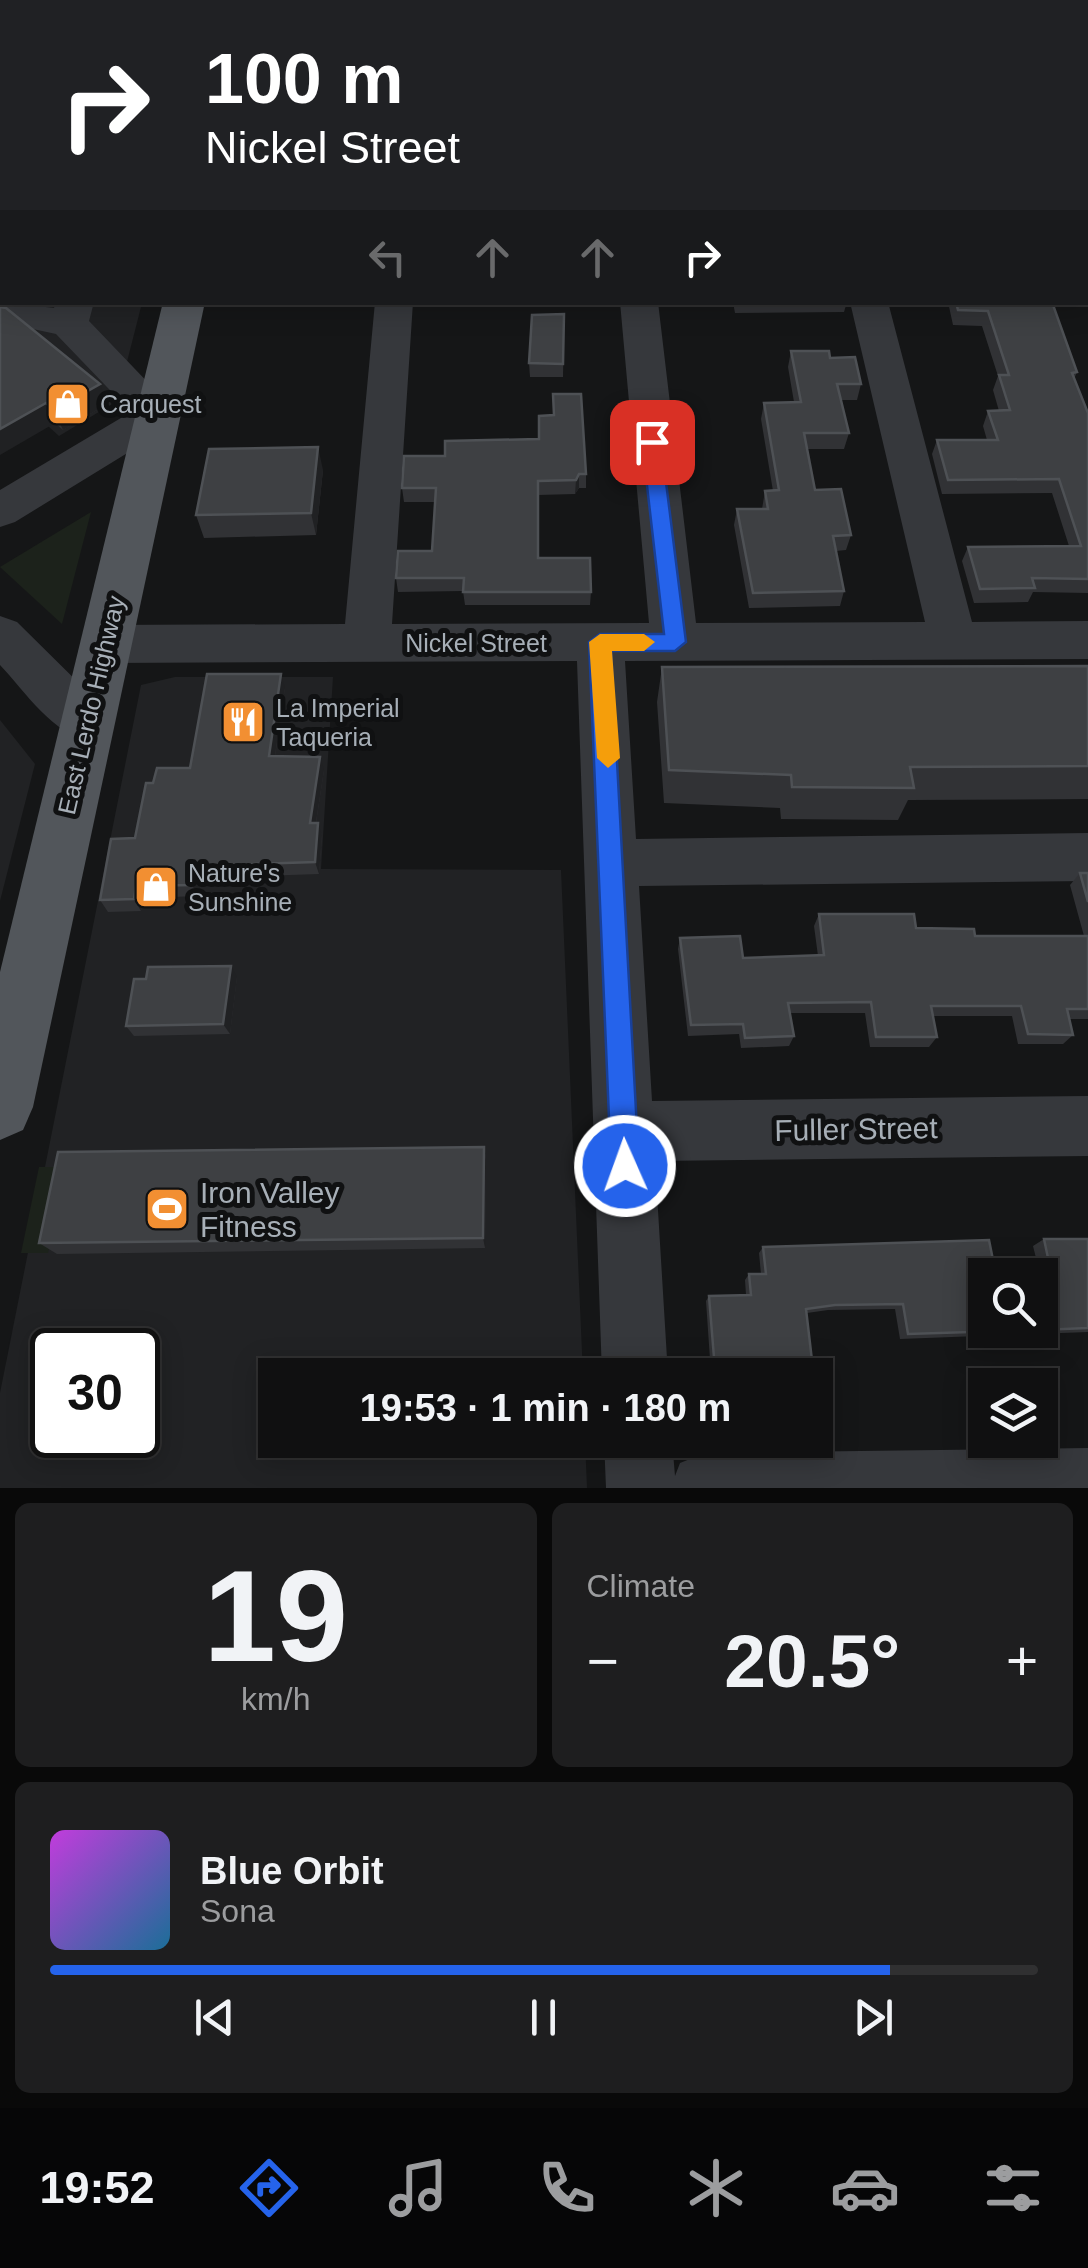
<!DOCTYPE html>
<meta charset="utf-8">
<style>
:root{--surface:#101011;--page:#1e1e1f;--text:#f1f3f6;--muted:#9c9d9f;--line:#303031;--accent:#2563eb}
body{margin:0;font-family:Helvetica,sans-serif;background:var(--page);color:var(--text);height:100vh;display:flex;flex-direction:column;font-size:38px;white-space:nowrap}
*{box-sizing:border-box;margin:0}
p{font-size:32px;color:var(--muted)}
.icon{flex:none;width:55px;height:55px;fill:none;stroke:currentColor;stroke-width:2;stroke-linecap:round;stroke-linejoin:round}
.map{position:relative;height:1488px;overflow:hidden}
.side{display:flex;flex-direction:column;gap:15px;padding:15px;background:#090909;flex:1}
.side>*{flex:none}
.banner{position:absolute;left:0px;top:0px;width:1090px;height:305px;box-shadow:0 5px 25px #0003,0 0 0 2px var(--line);background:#202124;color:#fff;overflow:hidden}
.fabs{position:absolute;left:968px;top:1258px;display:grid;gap:20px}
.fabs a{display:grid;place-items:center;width:90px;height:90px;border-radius:0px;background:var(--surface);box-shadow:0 5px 25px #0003,0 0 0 2px var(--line);font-size:50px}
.speed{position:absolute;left:30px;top:1328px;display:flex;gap:20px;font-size:50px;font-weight:700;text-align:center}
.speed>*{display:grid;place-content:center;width:130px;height:130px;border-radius:50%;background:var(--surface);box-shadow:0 5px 25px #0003,0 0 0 2px var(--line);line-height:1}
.speed .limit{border:5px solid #111;border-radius:15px;background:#fff;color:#111}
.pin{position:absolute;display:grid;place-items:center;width:85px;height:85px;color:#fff;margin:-42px;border-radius:20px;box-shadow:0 5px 15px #0006}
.me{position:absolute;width:110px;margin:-55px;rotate:358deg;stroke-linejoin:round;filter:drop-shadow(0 0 8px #0008)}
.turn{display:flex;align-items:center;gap:35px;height:210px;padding:0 40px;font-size:45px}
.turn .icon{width:130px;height:130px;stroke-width:2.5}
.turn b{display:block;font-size:70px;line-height:85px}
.lanes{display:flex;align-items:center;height:95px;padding:0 40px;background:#0003;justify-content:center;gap:50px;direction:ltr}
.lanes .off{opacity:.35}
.big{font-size:75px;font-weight:600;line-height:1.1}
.side .widget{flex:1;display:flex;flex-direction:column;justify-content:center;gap:15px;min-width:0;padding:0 35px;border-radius:15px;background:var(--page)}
.side .dial{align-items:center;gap:0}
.dial b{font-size:130px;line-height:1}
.song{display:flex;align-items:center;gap:30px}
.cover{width:120px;height:120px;border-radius:15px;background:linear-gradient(135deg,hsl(290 70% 55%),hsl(200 70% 35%))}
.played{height:10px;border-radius:5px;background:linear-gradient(90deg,var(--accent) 85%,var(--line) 85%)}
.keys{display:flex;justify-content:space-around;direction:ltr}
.heat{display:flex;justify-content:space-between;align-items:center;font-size:55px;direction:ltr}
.side .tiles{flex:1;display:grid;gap:15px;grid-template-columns:1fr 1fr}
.widget:last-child{grid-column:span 2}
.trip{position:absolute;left:258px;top:1358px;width:575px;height:100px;border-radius:0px;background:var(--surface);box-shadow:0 5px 25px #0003,0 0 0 2px var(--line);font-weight:600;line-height:100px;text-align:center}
.dock{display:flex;height:160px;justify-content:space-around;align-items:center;background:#060607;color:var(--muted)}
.dock .icon{width:70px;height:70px}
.dock .selected{color:var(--accent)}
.dock b{font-size:45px;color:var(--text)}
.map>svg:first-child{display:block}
.built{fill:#212224;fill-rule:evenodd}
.green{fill:#1c221b}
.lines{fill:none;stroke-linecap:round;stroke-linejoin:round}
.minor{fill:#36383c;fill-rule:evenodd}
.major{fill:#52565b;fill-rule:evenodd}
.wall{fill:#313235}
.shaded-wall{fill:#202123}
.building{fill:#3e4043;stroke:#4e5155;stroke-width:2.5}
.route{fill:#2563eb;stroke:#184099;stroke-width:2.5}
.slow{fill:#f59e0b}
.labels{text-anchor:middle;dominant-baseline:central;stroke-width:10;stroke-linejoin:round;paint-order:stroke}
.poi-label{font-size:25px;fill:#a7afb7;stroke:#101112;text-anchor:start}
.street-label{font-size:25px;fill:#a7afb7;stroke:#101112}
.near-street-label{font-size:30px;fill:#a7afb7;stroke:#101112}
.near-poi-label{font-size:30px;fill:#a7afb7;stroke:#101112;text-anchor:start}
</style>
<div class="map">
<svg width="1088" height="1488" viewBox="0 0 1088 1488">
<rect width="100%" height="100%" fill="#151617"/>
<!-- built -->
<g class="built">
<path d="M35,303H142L117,401L59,436L0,382V322Z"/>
<path d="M175,677H333L321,869L561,870L583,1375H275V1440H585L587,1488H0V1393L141,685ZM52,1350H138V1435H52Z"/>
<path d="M0,720L35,764L0,901Z"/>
</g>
<!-- green -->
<g class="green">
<path d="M91,512L62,624L0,567Z"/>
<path d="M39,1167H66L48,1253H21Z"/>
</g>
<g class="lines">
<!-- minor -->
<g class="minor">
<rect x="596" y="0" width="30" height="2"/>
<rect x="778" y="0" width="30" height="2"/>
<path d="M967,0H997L998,2H968Z"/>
<path d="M0,49L2,50V70L0,69Z"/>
<path d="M2,291V302L54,308L56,302H94L89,321L179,415L173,425L15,522L0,527V490L131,412L56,334L10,324L0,315Z"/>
<path d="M375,302H413L392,624L649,623L620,302H658L696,623L925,622L850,302H888L972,622L1088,621V659L625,661L636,839L1088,833V881L639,886L652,1101L1088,1096V1156L655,1161L668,1375H602L577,661L105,663L88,657L81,644L88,631L105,625L345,624Z"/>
<path d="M0,616L17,622L104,708L112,722L104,736C63,751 27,693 0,665Z"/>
<path d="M604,1440H672L675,1476L680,1463L705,1453L1088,1448V1488H606Z"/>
</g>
<!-- major -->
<path class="major" d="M163,302H205L33,1107L23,1130L0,1140V972Z"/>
</g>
<!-- wall -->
<g class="wall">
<path d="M0,0H103V2H2V29L0,27Z"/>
<path d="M733,302H847L844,312L735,313Z"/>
<path d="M948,302H1052L1077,372L1074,379L1088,413V593L1033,592L1028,602L974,603L962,561L968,547L1069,546L1052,493L942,494L932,454L937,440H987L983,426L988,411H999L993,390L998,376L982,326L953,325Z"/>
<path d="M0,307L107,404L63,430L55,423Z"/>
<path d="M564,314L563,377H530L529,363Z"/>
<path d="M791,351L830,358L861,384L857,400H841L849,433L844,449H807L815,490L851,535L846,550L836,551L844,591L840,606L749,608L734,525L737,509H762L765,491H773L761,419L764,403L794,402L788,367Z"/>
<path d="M539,439L586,474V488H579L575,494L538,495V558L591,592L590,605H465L463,591L398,592L396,578L432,551L435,502H404L402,488L445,456Z"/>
<path d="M323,470L316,535L204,538L196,515Z"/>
<path d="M1088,666V799L908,800L898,820L781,819L780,808L664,803L657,702L662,667Z"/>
<path d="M285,688L275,756L324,770L316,823L322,835L319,874L203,878L198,896L144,898L141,911L108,912L100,900L135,838L153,783L190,768Z"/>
<path d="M1080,873H1088V1019H1069L1073,1035L1063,1044H1018L1012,1016H933L937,1037L929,1047H870L865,1013H790L794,1036L789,1046L741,1048L739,1034L688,1036L678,949L680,938L743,958L818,956L814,926L819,914L975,936H1084L1070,885Z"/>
<path d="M237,977L230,1034L134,1036L126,1026Z"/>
<path d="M484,1147L486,1160L485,1248L57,1254L39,1243Z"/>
<path d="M1044,1239H1088V1332L900,1339L895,1309L828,1310L807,1313L813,1369L807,1373L711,1374L706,1301L709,1296L746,1295L745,1280L749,1274H761L759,1253L763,1247L993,1260L1036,1258L1033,1246Z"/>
</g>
<!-- shaded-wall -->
<g class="shaded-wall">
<path d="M80,0H103V2H74Z"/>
<path d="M100,384L107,404L63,430L54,410Z"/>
<path d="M46,403L55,423L0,455V429Z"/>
<path d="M318,447L323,470L316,535L311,513Z"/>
<path d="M579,474V488L575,494L576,480Z"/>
<path d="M281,674L285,688L273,769L269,756Z"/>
<path d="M320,757L324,770L314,835L310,823Z"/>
<path d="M318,823L322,835L319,874L315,862Z"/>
<path d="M197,866L203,878L198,896L192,885Z"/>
<path d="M136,886L144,898L141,911L134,899Z"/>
<path d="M231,966L237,977L230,1034L223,1024Z"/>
<path d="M484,1147L486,1160L485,1248L483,1238Z"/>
</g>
<!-- building -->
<g class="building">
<path d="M0,0H80L74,2H2V6L0,5Z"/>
<rect x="297" y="0" width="79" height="2"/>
<path d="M488,0H564V2H487Z"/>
<path d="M667,0H715V2H668Z"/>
<path d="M851,0H934L935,2H852Z"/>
<path d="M1038,0H1088V95V2H1039Z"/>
<path d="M956,302H1052L1077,372L1072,373L1088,413V579L1032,578L1035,588L980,589L968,547L1081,546L1059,479L948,480L937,440H998L988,411L1010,410L999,375H1009L988,311L958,310Z"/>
<path d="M0,307L6,308L100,384L54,410L46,403L0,429Z"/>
<path d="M564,314L563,364L529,363L532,315Z"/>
<path d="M791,351H829L830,358L855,357L861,384H837L849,433H804L815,490L841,489L851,535L833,536L844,591L753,593L737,509H768L765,491L779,490L764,403L801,402Z"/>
<path d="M553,394H581L586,474H579L576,480L538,481V558H590L591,592H463L464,578H396L398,551H432L436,488H402L404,456H445V441L539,439V416L554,415Z"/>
<path d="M318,447L311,513L196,515L209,449Z"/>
<path d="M1088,666V766L910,767L914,788L792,787L791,775L669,770L662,667Z"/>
<path d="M207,674H281L269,756L320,757L310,823H318L315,862L197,866L192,885L136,886L134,899L100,900L111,839L135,838L146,783H153L157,768H190Z"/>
<path d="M1080,873H1088V902Z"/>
<path d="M819,914H914L916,928L974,929L975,936H1088V1009H1067L1073,1035L1028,1034L1021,1006H931L937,1037H876L871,1002L788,1003L794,1036L745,1038L743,1024L691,1025L680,938L740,936L743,958L824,955Z"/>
<path d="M231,966L223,1024L126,1026L134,979H146L148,967Z"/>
<path d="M484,1147L483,1238L39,1243L58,1152Z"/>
<path d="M1044,1239H1088V1328L1040,1330V1275H985V1330H1035L908,1334L903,1304L835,1305L806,1309L813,1369L715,1370L709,1296L751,1295L749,1274H766L763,1247L989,1240L993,1260L1048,1258Z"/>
</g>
<!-- route -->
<path class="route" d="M652,435L661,442L686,642L675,651H611L639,1166L635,1176L625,1180L615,1176L611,1166L589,642L600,634H664L642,442Z"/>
<!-- slow -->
<path class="slow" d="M600,634H644L655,642L644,651H612L620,758L608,768L597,758L589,642Z"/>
<!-- icons -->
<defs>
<symbol id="shop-square" viewBox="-11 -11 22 22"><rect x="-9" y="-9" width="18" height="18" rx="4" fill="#f28f32" stroke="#101112"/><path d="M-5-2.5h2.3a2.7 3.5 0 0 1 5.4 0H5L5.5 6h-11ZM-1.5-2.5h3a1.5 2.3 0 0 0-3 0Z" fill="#fff"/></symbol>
<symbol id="restaurant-square" viewBox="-11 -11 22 22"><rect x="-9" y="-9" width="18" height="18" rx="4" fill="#f28f32" stroke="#101112"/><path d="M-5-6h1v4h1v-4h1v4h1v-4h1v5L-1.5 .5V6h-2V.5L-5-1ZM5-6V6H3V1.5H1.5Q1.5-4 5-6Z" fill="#fff"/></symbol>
<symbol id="stadium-square" viewBox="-11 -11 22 22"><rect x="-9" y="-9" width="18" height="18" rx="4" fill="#f28f32" stroke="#101112"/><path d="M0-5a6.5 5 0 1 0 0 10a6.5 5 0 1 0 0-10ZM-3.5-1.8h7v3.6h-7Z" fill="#fff"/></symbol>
</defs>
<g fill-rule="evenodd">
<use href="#shop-square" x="43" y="379" width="50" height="50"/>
<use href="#restaurant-square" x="218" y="697" width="50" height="50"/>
<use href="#shop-square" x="131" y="862" width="50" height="50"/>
<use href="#stadium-square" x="142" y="1184" width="50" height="50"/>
</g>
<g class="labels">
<!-- poi labels -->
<g class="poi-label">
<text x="100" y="404">Carquest</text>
<text x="276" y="708">La Imperial<tspan x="276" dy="29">Taqueria</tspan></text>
<text x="188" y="873">Nature's<tspan x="188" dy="29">Sunshine</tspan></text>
</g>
<!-- street labels -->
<g class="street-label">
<text x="476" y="643">Nickel Street</text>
<text transform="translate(91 705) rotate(-77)">East Lerdo Highway</text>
</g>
<!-- near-street labels -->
<g class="near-street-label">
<text transform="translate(856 1129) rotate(-1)">Fuller Street</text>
</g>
<!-- near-poi labels -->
<g class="near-poi-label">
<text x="200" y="1192">Iron Valley<tspan x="200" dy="34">Fitness</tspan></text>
</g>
</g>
</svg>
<div class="fabs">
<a><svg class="icon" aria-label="search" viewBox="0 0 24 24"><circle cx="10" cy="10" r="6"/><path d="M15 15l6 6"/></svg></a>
<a><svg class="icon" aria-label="layers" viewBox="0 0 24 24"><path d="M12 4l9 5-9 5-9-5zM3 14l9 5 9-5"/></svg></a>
</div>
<div class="speed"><div class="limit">30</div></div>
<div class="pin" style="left:652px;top:442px;background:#d93025"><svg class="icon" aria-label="arrive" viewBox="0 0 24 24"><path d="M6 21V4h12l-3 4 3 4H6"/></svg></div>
<svg class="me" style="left:625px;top:1166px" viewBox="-20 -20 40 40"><circle r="17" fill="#2563eb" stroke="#fff" stroke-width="3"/><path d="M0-11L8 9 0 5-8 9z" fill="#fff"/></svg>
<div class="trip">19:53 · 1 min · 180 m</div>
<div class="banner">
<div class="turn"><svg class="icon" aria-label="right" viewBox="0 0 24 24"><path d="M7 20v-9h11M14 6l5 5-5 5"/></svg><div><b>100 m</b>Nickel Street</div></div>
<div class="lanes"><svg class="icon off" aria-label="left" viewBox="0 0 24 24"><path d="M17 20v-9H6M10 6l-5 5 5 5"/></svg><svg class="icon off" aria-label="ahead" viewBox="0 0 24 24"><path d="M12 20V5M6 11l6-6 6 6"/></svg><svg class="icon off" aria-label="ahead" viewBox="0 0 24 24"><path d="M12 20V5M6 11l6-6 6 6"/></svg><svg class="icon" aria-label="right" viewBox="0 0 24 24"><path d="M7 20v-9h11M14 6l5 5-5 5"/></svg></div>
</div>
</div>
<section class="side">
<div class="tiles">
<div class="widget dial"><b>19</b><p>km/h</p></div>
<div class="widget"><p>Climate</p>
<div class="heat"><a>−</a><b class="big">20.5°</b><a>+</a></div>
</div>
<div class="widget">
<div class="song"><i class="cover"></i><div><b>Blue Orbit</b><p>Sona</p></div></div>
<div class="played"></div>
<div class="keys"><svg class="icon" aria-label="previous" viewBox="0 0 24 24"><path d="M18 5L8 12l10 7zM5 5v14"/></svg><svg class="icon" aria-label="pause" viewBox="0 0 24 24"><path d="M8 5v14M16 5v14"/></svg><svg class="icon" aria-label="next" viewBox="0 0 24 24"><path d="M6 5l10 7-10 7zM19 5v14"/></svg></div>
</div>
</div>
</section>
<nav class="dock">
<b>19:52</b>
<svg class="icon selected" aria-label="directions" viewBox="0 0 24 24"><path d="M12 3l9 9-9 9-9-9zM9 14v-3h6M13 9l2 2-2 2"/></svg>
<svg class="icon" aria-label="music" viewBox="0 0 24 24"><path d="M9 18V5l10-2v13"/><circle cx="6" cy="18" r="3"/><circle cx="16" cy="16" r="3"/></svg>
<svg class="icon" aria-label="phone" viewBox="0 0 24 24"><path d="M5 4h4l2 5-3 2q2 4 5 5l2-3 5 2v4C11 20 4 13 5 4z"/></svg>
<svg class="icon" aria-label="climate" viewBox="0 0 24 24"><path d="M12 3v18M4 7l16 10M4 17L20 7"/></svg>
<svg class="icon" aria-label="car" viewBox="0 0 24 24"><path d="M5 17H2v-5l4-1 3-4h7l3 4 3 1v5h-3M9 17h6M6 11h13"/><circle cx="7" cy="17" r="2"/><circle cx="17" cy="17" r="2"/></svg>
<svg class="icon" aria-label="filters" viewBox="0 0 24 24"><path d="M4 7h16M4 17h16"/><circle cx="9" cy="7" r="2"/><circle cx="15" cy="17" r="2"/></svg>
</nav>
